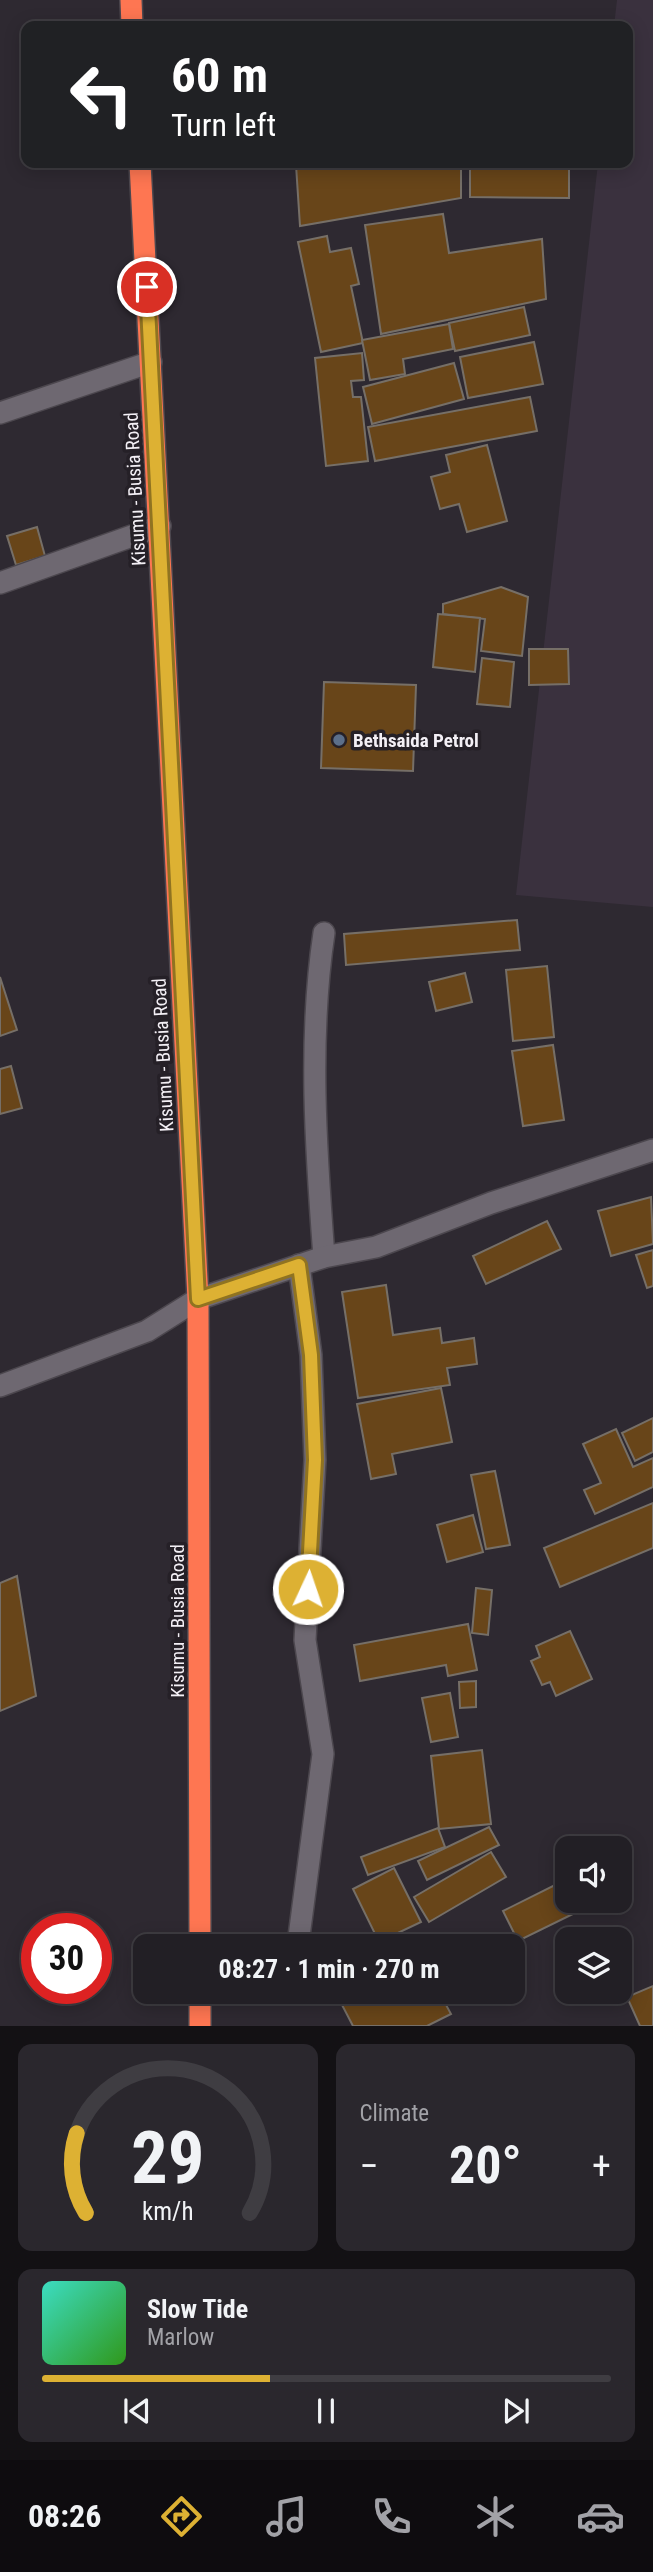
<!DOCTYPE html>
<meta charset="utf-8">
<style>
:root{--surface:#221f25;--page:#2a272d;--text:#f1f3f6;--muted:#a2a2a7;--line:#3f3d42;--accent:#ddb133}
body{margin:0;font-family:"Roboto Condensed",sans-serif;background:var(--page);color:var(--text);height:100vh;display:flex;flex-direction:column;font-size:26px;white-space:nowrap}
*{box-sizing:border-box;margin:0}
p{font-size:23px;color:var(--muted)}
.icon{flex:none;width:38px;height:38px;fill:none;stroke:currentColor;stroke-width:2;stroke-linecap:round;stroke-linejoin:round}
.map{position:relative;height:2026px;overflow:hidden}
.side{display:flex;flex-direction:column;gap:18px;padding:18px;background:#131114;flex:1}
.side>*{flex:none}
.top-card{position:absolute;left:21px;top:21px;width:612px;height:147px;border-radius:14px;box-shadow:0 4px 18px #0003,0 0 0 2px var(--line);background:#202124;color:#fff;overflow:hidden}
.buttons{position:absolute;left:555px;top:1836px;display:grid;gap:14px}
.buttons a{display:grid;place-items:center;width:77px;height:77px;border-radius:14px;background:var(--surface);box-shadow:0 4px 18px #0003,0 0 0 2px var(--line);font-size:35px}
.speed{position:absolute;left:21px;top:1913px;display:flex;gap:14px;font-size:35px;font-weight:700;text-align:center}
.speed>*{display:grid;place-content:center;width:91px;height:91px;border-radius:50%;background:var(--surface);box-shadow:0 4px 18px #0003,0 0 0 2px var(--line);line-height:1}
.speed .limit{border:10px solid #d22;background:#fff;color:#111}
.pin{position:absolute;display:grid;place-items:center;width:60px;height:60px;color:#fff;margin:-30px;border:4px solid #fff;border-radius:50%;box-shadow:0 2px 7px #0007}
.me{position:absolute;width:77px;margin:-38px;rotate:3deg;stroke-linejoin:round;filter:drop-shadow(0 0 5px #0008)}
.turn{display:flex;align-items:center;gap:24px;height:147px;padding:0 35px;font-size:32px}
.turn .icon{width:91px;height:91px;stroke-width:2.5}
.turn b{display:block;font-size:49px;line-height:60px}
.big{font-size:52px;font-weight:700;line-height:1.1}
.side .card{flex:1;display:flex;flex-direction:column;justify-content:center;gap:10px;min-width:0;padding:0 24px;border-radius:14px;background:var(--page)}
.side .dial{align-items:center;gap:0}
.dial svg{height:182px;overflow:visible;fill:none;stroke:var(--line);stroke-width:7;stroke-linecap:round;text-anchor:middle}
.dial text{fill:var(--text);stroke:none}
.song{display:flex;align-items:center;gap:21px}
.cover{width:84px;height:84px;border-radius:10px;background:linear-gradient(135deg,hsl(170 70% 55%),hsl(110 70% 35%))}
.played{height:7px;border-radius:4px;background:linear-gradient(90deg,var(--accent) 40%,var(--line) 40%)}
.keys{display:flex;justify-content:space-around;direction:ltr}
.heat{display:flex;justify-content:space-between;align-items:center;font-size:38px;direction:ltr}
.side .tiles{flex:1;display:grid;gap:18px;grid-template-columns:1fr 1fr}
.card:last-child{grid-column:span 2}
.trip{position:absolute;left:133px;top:1934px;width:392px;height:70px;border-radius:14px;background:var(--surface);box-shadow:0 4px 18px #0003,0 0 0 2px var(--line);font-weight:700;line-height:70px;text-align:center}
.tabs{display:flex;height:112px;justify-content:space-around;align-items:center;background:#0e0c0f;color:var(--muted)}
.tabs .icon{width:49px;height:49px}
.tabs .on{color:var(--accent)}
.tabs b{font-size:32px;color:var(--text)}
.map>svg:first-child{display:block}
.built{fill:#3a313e}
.building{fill:#684519;stroke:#766f67;stroke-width:2}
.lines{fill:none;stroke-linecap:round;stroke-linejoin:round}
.street-casing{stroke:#4c474e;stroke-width:24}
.highway-casing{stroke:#4c474e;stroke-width:24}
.street{stroke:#6e6871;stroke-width:21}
.highway{stroke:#fe7652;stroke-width:21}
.route-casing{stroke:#907321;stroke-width:18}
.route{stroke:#ddb133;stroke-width:12}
.service-dot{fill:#5c6f8a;stroke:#252027;stroke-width:2.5}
.labels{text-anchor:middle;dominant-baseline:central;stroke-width:7;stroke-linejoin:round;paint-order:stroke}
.street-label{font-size:19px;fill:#f3eff5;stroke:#252027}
.poi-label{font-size:19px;font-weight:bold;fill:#f3eff5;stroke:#252027;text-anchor:start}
</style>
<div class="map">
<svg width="653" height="2026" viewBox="0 0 653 2026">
<rect width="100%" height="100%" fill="#2e2931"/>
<!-- built -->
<path class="built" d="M617,0H653V907L516,895L598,163H628V26H614Z"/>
<!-- building -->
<g class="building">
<path d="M461,163V198L300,226L296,165Z"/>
<path d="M470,163H569V198L470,197Z"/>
<path d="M443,214L449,253L542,239L546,299L381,334L365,225Z"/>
<path d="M327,236L330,252L351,248L359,284L351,286L363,343L321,352L298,242Z"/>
<path d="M524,307L530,335L455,351L449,323Z"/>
<path d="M449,324L453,349L403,359L405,374L370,380L362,340Z"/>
<path d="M534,342L543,384L468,398L460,357Z"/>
<path d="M362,353L364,380L351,381L353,397H361L368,461L326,466L315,358Z"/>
<path d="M454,363L464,399L372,424L363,387Z"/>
<path d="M530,397L537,431L375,461L368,427Z"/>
<path d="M487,445L507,521L467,532L459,504L440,509L431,477L450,472L446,455Z"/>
<path d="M37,527L45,556L16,565L7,536Z"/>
<path d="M501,587L528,597L522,656L481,651L485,619L443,614V604Z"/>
<path d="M438,614L480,618L475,672L433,667Z"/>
<path d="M529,649H568L569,684L529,685Z"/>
<path d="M482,658L514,662L510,707L477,704Z"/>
<path d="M324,682L416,685L413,771L321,768Z"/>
<path d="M517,920L520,950L346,965L344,934Z"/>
<path d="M547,966L554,1037L513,1041L506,970Z"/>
<path d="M465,973L472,1002L436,1011L429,982Z"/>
<path d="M0,977L17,1030L0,1036Z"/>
<path d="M553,1045L564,1120L523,1126L512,1051Z"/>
<path d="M11,1066L22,1108L0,1114V1069Z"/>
<path d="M651,1197L653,1244L611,1256L598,1211Z"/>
<path d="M547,1221L561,1249L486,1284L473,1256Z"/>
<path d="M653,1250V1286L647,1288L636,1255Z"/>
<path d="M386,1285L393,1335L440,1328L442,1343L474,1338L477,1364L447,1368L450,1385L358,1398L342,1292Z"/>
<path d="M441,1388L452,1442L392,1454L396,1474L371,1479L357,1404Z"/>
<path d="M653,1418V1452L635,1461L622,1433Z"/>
<path d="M616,1429L633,1467L653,1458V1487L595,1514L584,1490L601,1483L583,1444Z"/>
<path d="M495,1471L510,1545L486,1549L471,1475Z"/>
<path d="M653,1503V1548L560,1587L544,1548Z"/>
<path d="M473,1515L483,1552L447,1562L437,1525Z"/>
<path d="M17,1576L36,1696L0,1711V1583Z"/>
<path d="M476,1588L492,1590L488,1635L472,1633Z"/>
<path d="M468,1624L477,1670L448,1676L446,1665L360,1681L354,1645Z"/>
<path d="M570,1631L592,1679L556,1696L550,1682L542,1685L531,1661L540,1657L536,1646Z"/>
<path d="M476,1681V1707L460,1708L459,1682Z"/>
<path d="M450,1693L458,1737L431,1742L422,1698Z"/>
<path d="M482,1750L491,1824L439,1829L431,1756Z"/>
<path d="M489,1827L499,1845L427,1880L418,1861Z"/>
<path d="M438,1828L445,1847L368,1875L361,1857Z"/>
<path d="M491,1852L506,1877L429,1922L414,1897Z"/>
<path d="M394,1868L421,1922L379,1942L353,1889Z"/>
<path d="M563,1881L567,1900H573L579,1911L518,1941L503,1911Z"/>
<path d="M653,1986V2026H640L627,1997Z"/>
<path d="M364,1992H468L445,2003L451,2014L427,2026H353L341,2003Z"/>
</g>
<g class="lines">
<defs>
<g id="street">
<path d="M0,413L151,362"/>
<path d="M0,583L160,526"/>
<path d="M324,1257C316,1151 308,1039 324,933"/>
<path d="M0,1386L147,1331L198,1299L324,1257L376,1247L491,1203L653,1150"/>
<path d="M298,1944L323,1754L305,1640L315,1460L311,1355L299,1265"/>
</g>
<g id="highway">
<path d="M131,0L132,26"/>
<path d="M140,163L198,1299L200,1946"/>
<path d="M200,1992V2026"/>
</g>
</defs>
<!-- street casing -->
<use href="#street" class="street-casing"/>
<!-- highway casing -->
<use href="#highway" class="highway-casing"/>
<!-- street -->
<use href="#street" class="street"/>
<!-- highway -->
<use href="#highway" class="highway"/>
</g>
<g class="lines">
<defs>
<path id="route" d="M147,287L198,1299L299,1265L311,1355L315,1460L308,1589"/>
</defs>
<!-- route casing -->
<use href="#route" class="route-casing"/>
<!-- route -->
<use href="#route" class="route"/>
</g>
<!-- markers -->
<circle class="service-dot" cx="339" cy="740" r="7"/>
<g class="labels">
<!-- street labels -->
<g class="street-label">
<text transform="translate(135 489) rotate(-93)">Kisumu - Busia Road</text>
<text transform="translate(163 1055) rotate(-93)">Kisumu - Busia Road</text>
<text transform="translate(177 1621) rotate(-90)">Kisumu - Busia Road</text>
</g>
<!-- poi labels -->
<g class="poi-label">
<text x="353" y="740">Bethsaida Petrol</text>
</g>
</g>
</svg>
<div class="buttons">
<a><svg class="icon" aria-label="sound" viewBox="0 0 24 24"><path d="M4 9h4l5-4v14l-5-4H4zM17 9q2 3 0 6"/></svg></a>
<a><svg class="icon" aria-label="layers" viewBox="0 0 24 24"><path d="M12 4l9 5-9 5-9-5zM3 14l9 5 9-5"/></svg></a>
</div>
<div class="speed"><div class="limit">30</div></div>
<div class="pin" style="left:147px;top:287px;background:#d93025"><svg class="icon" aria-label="arrive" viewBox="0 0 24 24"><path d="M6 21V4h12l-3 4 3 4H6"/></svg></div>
<svg class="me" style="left:308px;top:1589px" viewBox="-20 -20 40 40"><circle r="17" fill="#ddb133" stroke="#fff" stroke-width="3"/><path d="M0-11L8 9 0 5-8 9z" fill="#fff"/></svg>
<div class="trip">08:27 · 1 min · 270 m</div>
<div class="top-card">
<div class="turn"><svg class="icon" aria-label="left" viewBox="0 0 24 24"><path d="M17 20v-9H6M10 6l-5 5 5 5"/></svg><div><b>60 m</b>Turn left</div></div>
</div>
</div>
<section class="side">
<div class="tiles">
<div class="card dial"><svg viewBox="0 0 100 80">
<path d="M14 69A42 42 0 1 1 86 69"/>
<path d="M14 69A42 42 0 0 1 10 34" stroke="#ddb133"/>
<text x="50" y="56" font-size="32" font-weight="700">29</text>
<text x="50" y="72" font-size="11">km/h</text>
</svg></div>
<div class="card"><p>Climate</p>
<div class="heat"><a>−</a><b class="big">20°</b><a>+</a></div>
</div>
<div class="card">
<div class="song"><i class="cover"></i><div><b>Slow Tide</b><p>Marlow</p></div></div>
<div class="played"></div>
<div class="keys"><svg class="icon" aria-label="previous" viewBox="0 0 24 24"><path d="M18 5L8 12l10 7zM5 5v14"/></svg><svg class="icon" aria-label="pause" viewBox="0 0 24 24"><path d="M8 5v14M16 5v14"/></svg><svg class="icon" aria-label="next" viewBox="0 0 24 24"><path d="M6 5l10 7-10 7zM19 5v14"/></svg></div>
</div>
</div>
</section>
<nav class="tabs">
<b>08:26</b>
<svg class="icon on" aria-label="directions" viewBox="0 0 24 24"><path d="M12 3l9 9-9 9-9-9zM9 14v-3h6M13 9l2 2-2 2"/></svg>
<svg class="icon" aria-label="music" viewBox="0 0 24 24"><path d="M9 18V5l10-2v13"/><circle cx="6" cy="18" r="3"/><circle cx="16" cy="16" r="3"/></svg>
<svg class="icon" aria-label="phone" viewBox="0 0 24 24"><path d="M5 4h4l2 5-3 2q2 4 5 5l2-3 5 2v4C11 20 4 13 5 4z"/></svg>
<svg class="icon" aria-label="climate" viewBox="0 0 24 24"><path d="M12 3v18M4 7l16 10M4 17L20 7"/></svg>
<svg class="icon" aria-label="car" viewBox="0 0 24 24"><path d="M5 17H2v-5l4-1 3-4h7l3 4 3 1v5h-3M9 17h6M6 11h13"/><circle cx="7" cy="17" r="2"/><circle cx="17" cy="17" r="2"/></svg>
</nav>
